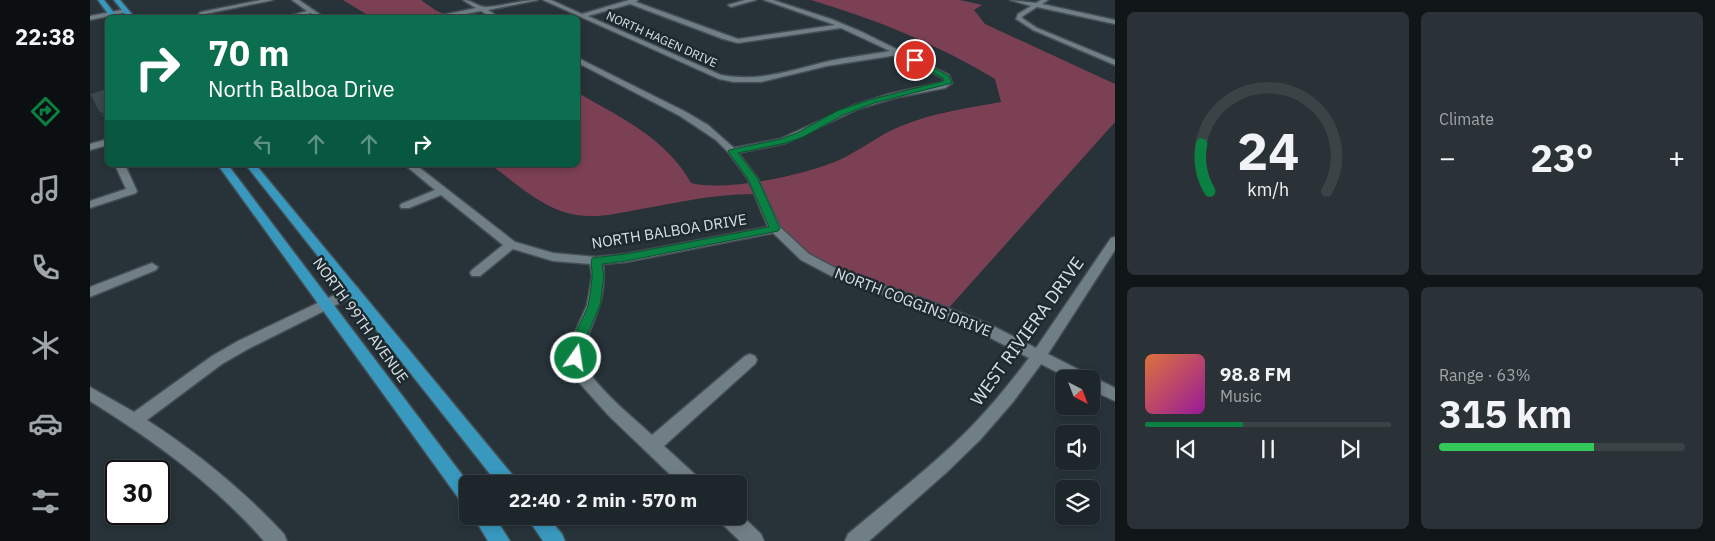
<!DOCTYPE html>
<meta charset="utf-8">
<style>
:root{--surface:#1d262b;--page:#2a3237;--text:#f1f3f6;--muted:#a0a5a9;--line:#3b4347;--accent:#0b8043}
body{margin:0;font-family:"IBM Plex Sans",sans-serif;background:var(--page);color:var(--text);height:100vh;display:flex;flex-direction:column;font-size:19px;white-space:nowrap}
*{box-sizing:border-box;margin:0}
p{font-size:16px;color:var(--muted)}
.icon{flex:none;width:28px;height:28px;fill:none;stroke:currentColor;stroke-width:2;stroke-linecap:round;stroke-linejoin:round}
.map{position:relative;flex:1;overflow:hidden}
.sheet{display:flex;flex-direction:column;gap:12px;padding:12px;background:#101518;width:600px}
.sheet>*{flex:none}
.banner{position:absolute;left:15px;top:15px;width:475px;height:152px;border-radius:8px;box-shadow:0 2px 8px #0003,0 0 0 1px var(--line);background:#0b6e4f;color:#fff;overflow:hidden}
.needle{width:32px;rotate:138deg}
.buttons{position:absolute;left:965px;top:370px;display:grid;gap:10px}
.buttons a{display:grid;place-items:center;width:45px;height:45px;border-radius:8px;background:var(--surface);box-shadow:0 2px 8px #0003,0 0 0 1px var(--line);font-size:25px}
.speed{position:absolute;left:15px;top:460px;display:flex;gap:10px;font-size:25px;font-weight:700;text-align:center}
.speed>*{display:grid;place-content:center;width:65px;height:65px;border-radius:50%;background:var(--surface);box-shadow:0 2px 8px #0003,0 0 0 1px var(--line);line-height:1}
.speed .limit{border:2px solid #111;border-radius:8px;background:#fff;color:#111}
.pin{position:absolute;display:grid;place-items:center;width:42px;height:42px;color:#fff;margin:-21px;border:2px solid #fff;border-radius:50%;box-shadow:0 1px 5px #0007}
.me{position:absolute;width:55px;margin:-28px;rotate:13deg;stroke-linejoin:round;filter:drop-shadow(0 0 4px #0008)}
.turn{display:flex;align-items:center;gap:18px;height:105px;padding:0 20px;font-size:22px}
.turn .icon{width:65px;height:65px;stroke-width:2.5}
.turn b{display:block;font-size:35px;line-height:42px}
.lanes{display:flex;align-items:center;height:48px;padding:0 20px;background:#0003;justify-content:center;gap:25px;direction:ltr}
.lanes .off{opacity:.35}
.big{font-size:38px;font-weight:700;line-height:1.1}
.sheet .card{flex:1;display:flex;flex-direction:column;justify-content:center;gap:8px;min-width:0;padding:0 18px;border-radius:8px;background:var(--page)}
.sheet .dial{align-items:center;gap:0}
.dial svg{height:130px;overflow:visible;fill:none;stroke:var(--line);stroke-width:7;stroke-linecap:round;text-anchor:middle}
.dial text{fill:var(--text);stroke:none}
.song{display:flex;align-items:center;gap:15px}
.cover{width:60px;height:60px;border-radius:8px;background:linear-gradient(135deg,hsl(20 70% 55%),hsl(300 70% 35%))}
.played{height:5px;border-radius:2px;background:linear-gradient(90deg,var(--accent) 40%,var(--line) 40%)}
.keys{display:flex;justify-content:space-around;direction:ltr}
.heat{display:flex;justify-content:space-between;align-items:center;font-size:28px;direction:ltr}
.charge{height:8px;border-radius:4px;background:linear-gradient(90deg,#34c759 63%,var(--line) 0)}
.sheet .tiles{flex:1;display:grid;gap:12px;grid-template-columns:repeat(2,1fr)}
.trip{position:absolute;left:369px;top:475px;width:288px;height:50px;border-radius:8px;background:var(--surface);box-shadow:0 2px 8px #0003,0 0 0 1px var(--line);font-weight:700;line-height:50px;text-align:center}
main{display:flex;flex:1;min-height:0}
.menu{display:flex;flex-direction:column;width:90px;justify-content:space-around;align-items:center;background:#0c0f11;color:var(--muted)}
.menu .icon{width:35px;height:35px}
.menu .selected{color:var(--accent)}
.menu b{font-size:22px;color:var(--text)}
.map>svg:first-child{display:block}
.green{fill:#7b4053}
.lines{fill:none;stroke-linecap:round;stroke-linejoin:round}
.minor-casing{stroke:#444e54;stroke-width:3}
.major-casing{stroke:#444e54;stroke-width:3}
.minor{fill:#707e85;fill-rule:evenodd}
.major{fill:#3898be;fill-rule:evenodd}
.wall{fill:#343e44}
.shaded-wall{fill:#2a3237}
.building{fill:#3c484f;stroke:#2a3237}
.route{fill:#0b8043;stroke:#07532c}
.labels{text-anchor:middle;dominant-baseline:central;stroke-width:5;stroke-linejoin:round;paint-order:stroke}
.far-street-label{font-size:12px;fill:#d9e0e4;stroke:#1d292f}
.street-label{font-size:15px;fill:#d9e0e4;stroke:#1d292f}
.near-street-label{font-size:18px;fill:#d9e0e4;stroke:#1d292f}
</style>
<main>
<nav class="menu">
<b>22:38</b>
<svg class="icon selected" aria-label="directions" viewBox="0 0 24 24"><path d="M12 3l9 9-9 9-9-9zM9 14v-3h6M13 9l2 2-2 2"/></svg>
<svg class="icon" aria-label="music" viewBox="0 0 24 24"><path d="M9 18V5l10-2v13"/><circle cx="6" cy="18" r="3"/><circle cx="16" cy="16" r="3"/></svg>
<svg class="icon" aria-label="phone" viewBox="0 0 24 24"><path d="M5 4h4l2 5-3 2q2 4 5 5l2-3 5 2v4C11 20 4 13 5 4z"/></svg>
<svg class="icon" aria-label="climate" viewBox="0 0 24 24"><path d="M12 3v18M4 7l16 10M4 17L20 7"/></svg>
<svg class="icon" aria-label="car" viewBox="0 0 24 24"><path d="M5 17H2v-5l4-1 3-4h7l3 4 3 1v5h-3M9 17h6M6 11h13"/><circle cx="7" cy="17" r="2"/><circle cx="17" cy="17" r="2"/></svg>
<svg class="icon" aria-label="filters" viewBox="0 0 24 24"><path d="M4 7h16M4 17h16"/><circle cx="9" cy="7" r="2"/><circle cx="15" cy="17" r="2"/></svg>
</nav>
<div class="map">
<svg width="1025" height="541" viewBox="0 0 1025 541">
<rect width="100%" height="100%" fill="#273339"/>
<!-- green -->
<g class="green">
<path d="M253,0H331L345,10L360,17H281Z"/>
<path d="M721,0H870L892,5L884,10L895,24L1025,84V122L856,311L776,285L702,247L669,194C629,193 590,202 551,209C524,214 498,221 471,211C446,202 423,181 401,165H488V93C530,117 577,139 601,183C637,192 713,175 747,161C770,151 788,135 811,126C843,113 877,108 911,102L905,79C847,44 785,19 721,0Z"/>
</g>
<g class="lines">
<defs>
<g id="minor">
<path d="M171,0H183L115,14L111,18H104L111,12Z"/>
<path d="M202,0H209L235,18H227L221,13L204,18H192L217,11Z"/>
<path d="M373,0C382,0 388,7 396,7C413,6 430,0 448,0L398,10L410,18H402L391,11L355,18H338L386,8Z"/>
<path d="M453,0H461L492,14L539,0H548L546,2L648,39L745,25L674,0H683L741,19L772,32L859,75L862,83L855,88L804,98L768,109L696,143L648,153L668,179L690,227L719,254L755,273L834,299L899,324L946,348L1021,238L1025,237V250L958,354L1025,388V401L1001,390V379H980L951,364L923,402L890,440L857,472L779,541H755L758,534C798,500 840,468 877,431C900,408 920,383 939,358L889,332L824,305L747,279L711,260L683,233L536,262L513,264C516,287 510,307 501,328C497,337 492,348 493,358C496,380 545,419 562,435L655,356L660,354L665,356L667,360L665,364L574,446L609,478L612,484H590L519,416L485,378L479,358L482,339L497,305L502,276L500,264L463,261L423,249L390,276H382L380,273L382,270L413,245L351,195L319,208H311L310,206L311,204L345,190L315,165H326L425,242L463,253L506,257L536,254L678,227L658,179L639,153L626,140L590,116L488,63V58L596,112L618,125L644,148L690,139L762,106L799,94L854,82L853,78L807,55L737,66L671,82H644L629,79ZM540,4L633,39L648,43L751,28L800,51C778,55 756,57 735,62C699,71 668,82 631,75L498,16Z"/>
<path d="M655,0H666L641,7L638,5Z"/>
<path d="M920,0L946,3L951,0H958L952,4L1025,20V24L947,7L933,16L932,18L947,28L1025,60V65L943,30L926,19L928,14L941,6Z"/>
<path d="M36,9L38,12L0,20V16Z"/>
<path d="M18,139V145L0,150V144Z"/>
<path d="M25,165H35L47,191L46,193L0,208V201L36,189Z"/>
<path d="M62,263L68,267L66,270L0,297V287Z"/>
<path d="M263,286L268,288L270,291L268,294L158,349L132,364L57,420C108,453 153,490 194,534L197,541H174C124,484 64,441 0,401V387L44,412L122,356L148,341Z"/>
<path d="M648,512L671,534L674,541H650L631,523L629,516H648Z"/>
</g>
<g id="major">
<path d="M8,0H14L28,18H21Z"/>
<path d="M24,0H30L45,18H38Z"/>
<path d="M128,165H138L379,484H378V506L372,503Z"/>
<path d="M156,165H166L425,478L428,484H408Z"/>
<path d="M383,516H404L420,541H398Z"/>
<path d="M436,516H457L472,534L475,541H453Z"/>
</g>
</defs>
<!-- minor casing -->
<use href="#minor" class="minor-casing"/>
<!-- major casing -->
<use href="#major" class="major-casing"/>
<!-- minor -->
<use href="#minor" class="minor"/>
<!-- major -->
<use href="#major" class="major"/>
</g>
<!-- wall -->
<path class="wall" d="M18,88V117H15L12,116L9,112Z"/>
<!-- shaded-wall -->
<path class="shaded-wall" d="M18,112V117H15L13,114Z"/>
<!-- building -->
<path class="building" d="M18,88V112L13,114L9,112L0,94Z"/>
<!-- route -->
<path class="route" d="M823,59H827L859,76L862,83L784,103L753,115L713,137L696,143L648,153L668,179L690,229L688,231L536,261L512,264L514,276L510,305L496,338L491,362L486,363L481,362C474,348 493,320 498,306C500,297 501,287 502,278C503,271 500,265 502,258L536,254L679,227L658,179L638,151L639,150L691,139L707,133L747,111L779,100L854,81L853,78L823,62Z"/>
<g class="labels">
<!-- far-street labels -->
<g class="far-street-label">
<text transform="translate(572 39) rotate(24)">NORTH HAGEN DRIVE</text>
</g>
<!-- street labels -->
<g class="street-label">
<text transform="translate(579 231) rotate(-9)">NORTH BALBOA DRIVE</text>
<text transform="translate(823 302) rotate(21)">NORTH COGGINS DRIVE</text>
<text transform="translate(271 320) rotate(54)">NORTH 99TH AVENUE</text>
</g>
<!-- near-street labels -->
<g class="near-street-label">
<text transform="translate(937 331) rotate(-54)">WEST RIVIERA DRIVE</text>
</g>
</g>
</svg>
<div class="buttons">
<a><svg class="needle" viewBox="-14 -14 28 28"><path d="M0-13l5 13h-10z" fill="#e53935"/><path d="M0 13l5-13h-10z" fill="#a0a5a9"/></svg></a>
<a><svg class="icon" aria-label="sound" viewBox="0 0 24 24"><path d="M4 9h4l5-4v14l-5-4H4zM17 9q2 3 0 6"/></svg></a>
<a><svg class="icon" aria-label="layers" viewBox="0 0 24 24"><path d="M12 4l9 5-9 5-9-5zM3 14l9 5 9-5"/></svg></a>
</div>
<div class="speed"><div class="limit">30</div></div>
<div class="pin" style="left:825px;top:60px;background:#d93025"><svg class="icon" aria-label="arrive" viewBox="0 0 24 24"><path d="M6 21V4h12l-3 4 3 4H6"/></svg></div>
<svg class="me" style="left:486px;top:358px" viewBox="-20 -20 40 40"><circle r="17" fill="#0b8043" stroke="#fff" stroke-width="3"/><path d="M0-11L8 9 0 5-8 9z" fill="#fff"/></svg>
<div class="trip">22:40 · 2 min · 570 m</div>
<div class="banner">
<div class="turn"><svg class="icon" aria-label="right" viewBox="0 0 24 24"><path d="M7 20v-9h11M14 6l5 5-5 5"/></svg><div><b>70 m</b>North Balboa Drive</div></div>
<div class="lanes"><svg class="icon off" aria-label="left" viewBox="0 0 24 24"><path d="M17 20v-9H6M10 6l-5 5 5 5"/></svg><svg class="icon off" aria-label="ahead" viewBox="0 0 24 24"><path d="M12 20V5M6 11l6-6 6 6"/></svg><svg class="icon off" aria-label="ahead" viewBox="0 0 24 24"><path d="M12 20V5M6 11l6-6 6 6"/></svg><svg class="icon" aria-label="right" viewBox="0 0 24 24"><path d="M7 20v-9h11M14 6l5 5-5 5"/></svg></div>
</div>
</div>
<section class="sheet">
<div class="tiles">
<div class="card dial"><svg viewBox="0 0 100 80">
<path d="M14 69A42 42 0 1 1 86 69"/>
<path d="M14 69A42 42 0 0 1 9 40" stroke="#0b8043"/>
<text x="50" y="56" font-size="32" font-weight="700">24</text>
<text x="50" y="72" font-size="11">km/h</text>
</svg></div>
<div class="card"><p>Climate</p>
<div class="heat"><a>−</a><b class="big">23°</b><a>+</a></div>
</div>
<div class="card">
<div class="song"><i class="cover"></i><div><b>98.8 FM</b><p>Music</p></div></div>
<div class="played"></div>
<div class="keys"><svg class="icon" aria-label="previous" viewBox="0 0 24 24"><path d="M18 5L8 12l10 7zM5 5v14"/></svg><svg class="icon" aria-label="pause" viewBox="0 0 24 24"><path d="M8 5v14M16 5v14"/></svg><svg class="icon" aria-label="next" viewBox="0 0 24 24"><path d="M6 5l10 7-10 7zM19 5v14"/></svg></div>
</div>
<div class="card"><p>Range · 63%</p><b class="big">315 km</b><div class="charge"></div></div>
</div>
</section>
</main>
